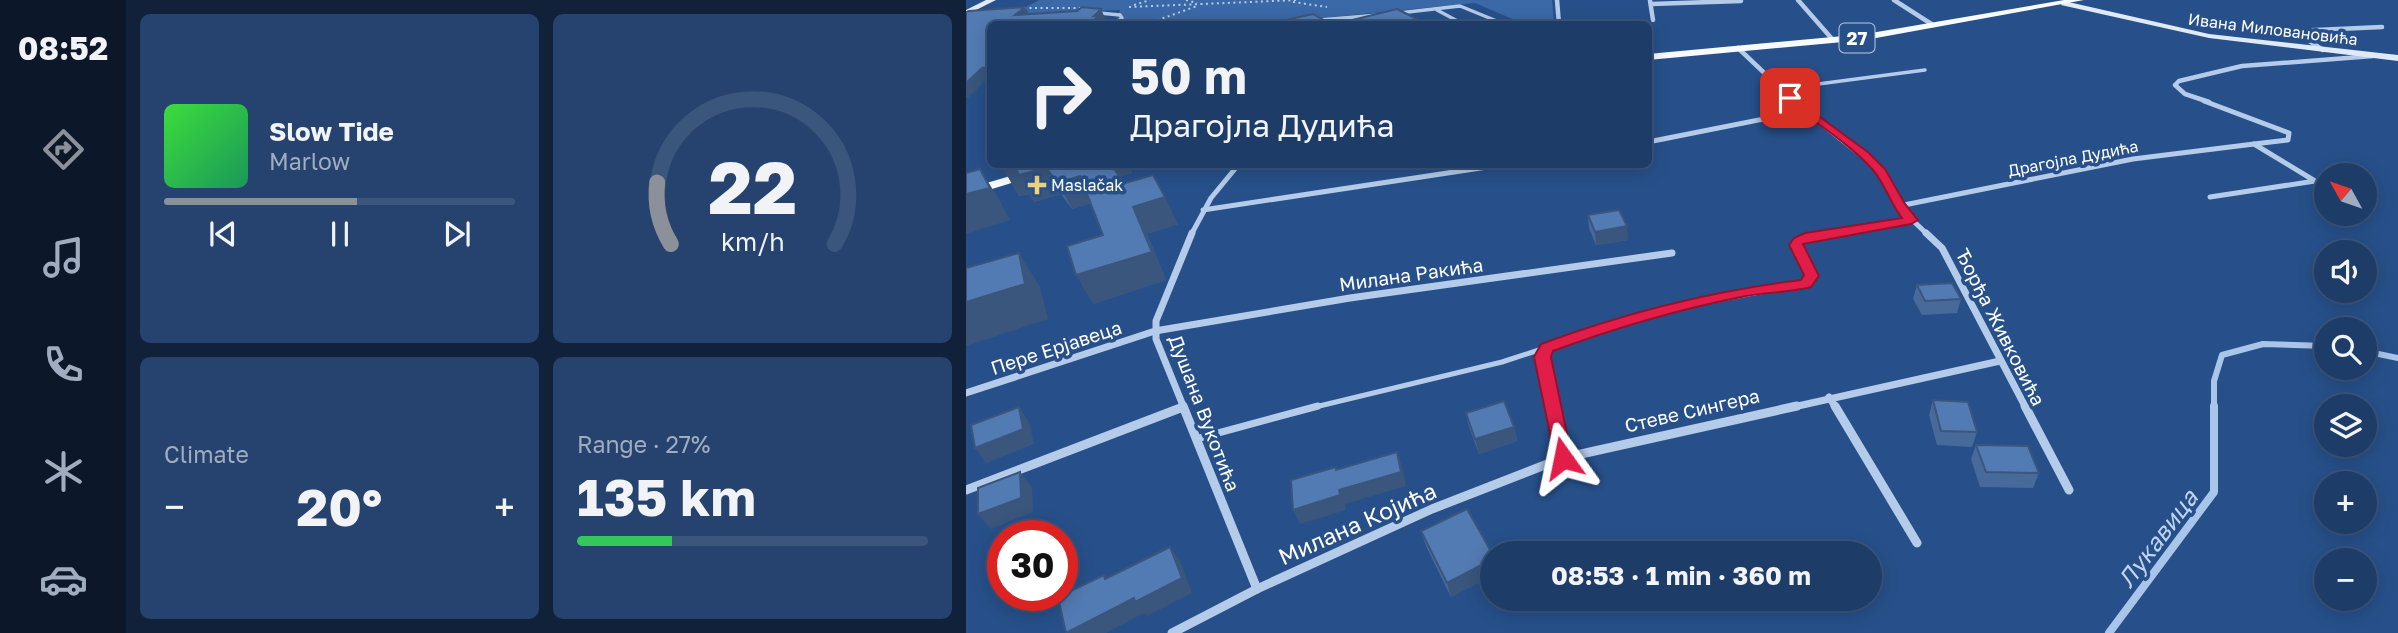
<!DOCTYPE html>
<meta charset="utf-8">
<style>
:root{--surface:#1d3c68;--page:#25436e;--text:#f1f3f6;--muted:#a0adc0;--line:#3b567c;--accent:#8c9099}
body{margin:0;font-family:"Golos Text",sans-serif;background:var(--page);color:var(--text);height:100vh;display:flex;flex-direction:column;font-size:26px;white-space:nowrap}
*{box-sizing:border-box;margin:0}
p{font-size:23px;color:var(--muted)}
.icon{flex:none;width:38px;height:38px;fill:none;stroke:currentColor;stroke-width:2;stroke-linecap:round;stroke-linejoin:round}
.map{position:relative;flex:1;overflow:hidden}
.side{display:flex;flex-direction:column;gap:14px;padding:14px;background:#102139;width:840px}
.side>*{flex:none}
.banner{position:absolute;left:21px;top:21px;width:665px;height:147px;border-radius:10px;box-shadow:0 4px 18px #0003,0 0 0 2px var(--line);background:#1d3c68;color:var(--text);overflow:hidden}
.needle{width:46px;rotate:310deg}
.controls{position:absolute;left:1348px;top:163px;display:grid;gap:14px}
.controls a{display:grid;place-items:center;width:63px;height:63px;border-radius:50%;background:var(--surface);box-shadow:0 4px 18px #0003,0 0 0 2px var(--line);font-size:35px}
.speed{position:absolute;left:21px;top:520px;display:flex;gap:14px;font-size:35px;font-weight:700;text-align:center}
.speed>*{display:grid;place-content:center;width:91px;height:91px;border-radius:50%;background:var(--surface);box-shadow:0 4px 18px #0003,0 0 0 2px var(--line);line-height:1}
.speed .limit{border:10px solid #d22;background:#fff;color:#111}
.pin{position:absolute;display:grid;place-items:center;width:60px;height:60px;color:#fff;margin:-30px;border-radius:14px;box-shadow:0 4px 10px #0006}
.me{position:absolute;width:77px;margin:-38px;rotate:348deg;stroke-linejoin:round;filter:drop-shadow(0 0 5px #0008)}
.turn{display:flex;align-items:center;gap:24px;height:147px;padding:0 28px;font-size:32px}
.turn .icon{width:91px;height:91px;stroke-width:2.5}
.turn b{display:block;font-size:49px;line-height:60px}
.big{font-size:52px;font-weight:700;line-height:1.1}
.side .tile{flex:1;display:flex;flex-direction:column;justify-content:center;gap:10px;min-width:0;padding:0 24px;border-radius:10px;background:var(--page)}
.side .dial{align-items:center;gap:0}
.dial svg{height:182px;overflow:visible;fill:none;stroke:var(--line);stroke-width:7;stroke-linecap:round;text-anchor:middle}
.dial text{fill:var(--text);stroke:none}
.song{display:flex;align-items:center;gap:21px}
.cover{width:84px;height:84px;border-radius:10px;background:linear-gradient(135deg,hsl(120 70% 55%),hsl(150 70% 35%))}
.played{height:7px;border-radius:4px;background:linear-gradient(90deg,var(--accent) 55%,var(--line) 55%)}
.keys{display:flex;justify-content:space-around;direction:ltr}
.heat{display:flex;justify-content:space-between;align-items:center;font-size:38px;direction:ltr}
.charge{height:10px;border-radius:5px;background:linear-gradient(90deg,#34c759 27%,var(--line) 0)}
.side .tiles{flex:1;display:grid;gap:14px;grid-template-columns:repeat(2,1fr)}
.trip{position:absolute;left:514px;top:541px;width:402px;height:70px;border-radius:35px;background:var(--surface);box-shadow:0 4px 18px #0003,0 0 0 2px var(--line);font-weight:700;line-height:70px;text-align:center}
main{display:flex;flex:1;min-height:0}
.menu{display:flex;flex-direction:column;width:126px;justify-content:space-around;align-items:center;background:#0c182a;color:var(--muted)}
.menu .icon{width:49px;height:49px}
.menu .selected{color:var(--accent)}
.menu b{font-size:32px;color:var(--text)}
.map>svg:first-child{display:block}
.green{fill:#3b69a7}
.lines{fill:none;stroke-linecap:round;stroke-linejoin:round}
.stream-far1{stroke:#a9c5ea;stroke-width:6}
.stream{stroke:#a9c5ea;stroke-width:8}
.path{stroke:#b4cbe9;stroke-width:2;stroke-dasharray:2 3.5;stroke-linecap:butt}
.lane-far2{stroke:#b4cbe9;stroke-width:3.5}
.lane-far1{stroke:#b4cbe9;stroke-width:5}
.lane{stroke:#b4cbe9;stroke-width:7}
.street-far3{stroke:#b4cbe9;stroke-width:4.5}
.street-far2{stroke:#b4cbe9;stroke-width:5}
.street-far1{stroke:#b4cbe9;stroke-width:7}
.street{stroke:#b4cbe9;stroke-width:9}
.secondary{fill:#dfe9f8;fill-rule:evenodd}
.primary{fill:#f7fafe;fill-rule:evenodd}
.wall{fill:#476a9a}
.shaded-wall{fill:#3a567d}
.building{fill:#537bb3;stroke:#3a567d;stroke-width:2}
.route{fill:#e11d48;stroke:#92132f;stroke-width:2}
.poi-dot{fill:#f2d27a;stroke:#27508a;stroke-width:2.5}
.labels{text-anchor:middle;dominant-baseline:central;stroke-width:7;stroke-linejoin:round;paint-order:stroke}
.far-street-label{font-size:16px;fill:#fff;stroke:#27508a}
.far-poi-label{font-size:16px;fill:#fff;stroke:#27508a;text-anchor:start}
.shield{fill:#27508a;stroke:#becadc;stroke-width:2}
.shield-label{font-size:18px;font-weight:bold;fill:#fff}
.street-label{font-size:19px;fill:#fff;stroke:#27508a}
.near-street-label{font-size:23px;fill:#fff;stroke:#27508a}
.near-water-label{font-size:24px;font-style:italic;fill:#c0d5f1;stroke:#27508a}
</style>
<main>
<nav class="menu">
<b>08:52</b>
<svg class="icon selected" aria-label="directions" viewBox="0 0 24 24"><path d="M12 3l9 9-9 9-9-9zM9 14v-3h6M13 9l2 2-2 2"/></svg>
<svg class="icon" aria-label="music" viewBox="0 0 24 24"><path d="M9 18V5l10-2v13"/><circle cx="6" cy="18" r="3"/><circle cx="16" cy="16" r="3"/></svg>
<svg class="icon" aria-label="phone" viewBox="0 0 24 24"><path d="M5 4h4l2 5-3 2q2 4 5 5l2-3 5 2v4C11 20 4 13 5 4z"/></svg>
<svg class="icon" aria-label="climate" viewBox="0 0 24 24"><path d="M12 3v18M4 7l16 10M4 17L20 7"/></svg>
<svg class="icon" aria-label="car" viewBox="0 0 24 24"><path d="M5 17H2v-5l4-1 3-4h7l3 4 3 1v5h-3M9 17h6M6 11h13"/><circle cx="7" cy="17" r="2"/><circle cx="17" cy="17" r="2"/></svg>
</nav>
<section class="side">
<div class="tiles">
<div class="tile">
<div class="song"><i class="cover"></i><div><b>Slow Tide</b><p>Marlow</p></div></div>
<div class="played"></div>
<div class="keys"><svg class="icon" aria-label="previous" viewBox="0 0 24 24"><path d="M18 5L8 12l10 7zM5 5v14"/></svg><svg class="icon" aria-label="pause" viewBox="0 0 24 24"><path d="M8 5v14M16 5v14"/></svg><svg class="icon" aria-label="next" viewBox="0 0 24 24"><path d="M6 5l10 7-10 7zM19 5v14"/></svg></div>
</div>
<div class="tile dial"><svg viewBox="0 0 100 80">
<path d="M14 69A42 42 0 1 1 86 69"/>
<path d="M14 69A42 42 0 0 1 8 42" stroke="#8c9099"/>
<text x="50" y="56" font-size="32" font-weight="700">22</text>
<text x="50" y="72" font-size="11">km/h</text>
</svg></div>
<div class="tile"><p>Climate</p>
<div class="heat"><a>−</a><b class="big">20°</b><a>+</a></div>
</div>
<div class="tile"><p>Range · 27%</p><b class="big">135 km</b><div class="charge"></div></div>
</div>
</section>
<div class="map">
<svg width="1432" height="633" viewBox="0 0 1432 633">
<rect width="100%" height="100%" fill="#27508a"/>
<!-- green -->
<path class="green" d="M73,0H586L588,24H558L509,3L303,23V20L249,24H149L154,10L47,14Z"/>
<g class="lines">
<!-- stream-far1 -->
<g class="stream-far1">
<path d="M1398,351L1432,358"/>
<path d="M1248,408V381L1256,355L1297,344L1360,346"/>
</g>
<!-- stream -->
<path class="stream" d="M1143,633L1248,492V406"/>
<!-- path -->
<g class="path">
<path d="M220,0L231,3"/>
<path d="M327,2L361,7"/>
<path d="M168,5L184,0"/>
<path d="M163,7L332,0"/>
<path d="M58,8H117"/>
<path d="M181,24L231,6"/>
</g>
<!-- lane-far2 -->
<g class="lane-far2">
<path d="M471,10L497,24"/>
<path d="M133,13L154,15L156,18L149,24"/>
<path d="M433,13L494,6L538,24"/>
<path d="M353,20L413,15"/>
<path d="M304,24L329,22"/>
<path d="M814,89L959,70"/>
</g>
<!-- lane-far1 -->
<path class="lane-far1" d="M345,408L536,362L579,348"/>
<!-- lane -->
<path class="lane" d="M230,439L352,406"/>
<!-- street-far3 -->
<g class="street-far3">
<path d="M591,0L593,24"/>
<path d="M832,0L867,40"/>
<path d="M928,0L967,25"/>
<path d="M684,1L687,20"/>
<path d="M685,4L775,1"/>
<path d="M772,48L829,102"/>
<path d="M1357,50L1328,31L1416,27"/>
<path d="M1243,102L1219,94L1209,85L1213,81L1276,66L1407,56"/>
</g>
<!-- street-far2 -->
<g class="street-far2">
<path d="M827,101L915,171L940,214L962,235"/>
<path d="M1238,101L1323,133L1322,140L1288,144L1349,181L1244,197"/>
<path d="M682,142L838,111"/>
<path d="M933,206L1167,159L1288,144"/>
<path d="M237,210L541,164"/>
<path d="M225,235L245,198L273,164"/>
<path d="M858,235L945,220"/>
</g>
<!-- street-far1 -->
<g class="street-far1">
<path d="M960,233L976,248L1060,408"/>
<path d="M0,393L189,331L384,298L706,253"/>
<path d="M863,397L870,408"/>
<path d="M218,408L190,339V321L226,233"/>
<path d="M587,408L576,357L580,348C664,316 751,296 840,284L846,276L830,245L839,238L868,233"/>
<path d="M823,408L1034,361"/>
</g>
<!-- street -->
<g class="street">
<path d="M217,406L291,589"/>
<path d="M586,406L597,458"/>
<path d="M869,406L951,543"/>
<path d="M1059,406L1103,490"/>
<path d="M0,490L217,407"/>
<path d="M206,633L291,589L466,509L597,458L831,406"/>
</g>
<!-- secondary -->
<g class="secondary">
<path d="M20,0H30L0,15V10Z"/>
<path d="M1098,1L1243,34L1432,55V61L1243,38L1095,5Z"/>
</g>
<!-- primary -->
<g class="primary">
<path d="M1098,0H1118L899,40L682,60V54L899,34Z"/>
<path d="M85,164H108L0,197V189Z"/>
</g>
</g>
<!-- wall -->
<g class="wall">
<path d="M35,164H162L166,173L154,176L159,183L212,224L181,234L200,280L127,304L137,235L125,203L106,209L95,194L68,202L63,194L53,196Z"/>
<path d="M622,215L662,240L630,245L623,228Z"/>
<path d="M951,285L995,299L991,313L956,315L947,299Z"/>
<path d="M967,400L1011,432L1006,447L971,445L963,415Z"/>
<path d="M500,413L548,427L551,441L513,454L503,427Z"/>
<path d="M1010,445L1073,473L1067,488L1014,487L1005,459Z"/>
<path d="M455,531L527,555V575L485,597L460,546Z"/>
</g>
<!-- shaded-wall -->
<g class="shaded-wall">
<path d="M59,7L64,16L49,15Z"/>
<path d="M135,9L139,18L136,22L137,24H124L128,16Z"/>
<path d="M24,67V78H22L3,97H0V83L16,68Z"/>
<path d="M38,164L80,168L95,194L68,202L63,194L53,196L38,170Z"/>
<path d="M140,164H162L166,173L147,179Z"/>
<path d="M178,164H199L180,170Z"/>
<path d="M14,169L34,201L44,220L0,234V194Z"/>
<path d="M114,176L128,202L106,209L92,183Z"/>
<path d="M199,197L212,224L181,234L200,280L127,304L110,275L167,207Z"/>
<path d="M661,226L662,240L630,245L629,232Z"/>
<path d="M53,253L74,287L82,319L0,346V302Z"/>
<path d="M53,407L63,422L68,444L20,463L9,448Z"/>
<path d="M548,427L551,441L513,454L509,439Z"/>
<path d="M431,452L436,466L440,486L379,504L380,510L334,524L327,510Z"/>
<path d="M54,472L66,487L67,512L25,529L12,514Z"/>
<path d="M204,547L214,561L226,593L181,616L178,613L140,633H100Z"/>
<path d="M527,559V575L485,597L481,583Z"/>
</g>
<!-- building -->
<g class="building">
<path d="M59,7L49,15L111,11L116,7L135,9L128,16L133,15L124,24H24V67L16,68L0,83V12L3,11Z"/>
<path d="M431,9L461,24H370Z"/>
<path d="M347,14L365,24H332L324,19Z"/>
<path d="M246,21L251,24H228Z"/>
<path d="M24,128V138L21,129Z"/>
<path d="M35,164H144L159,183L187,175L199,197L167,207L186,252L110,275L101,246L137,235L114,176L92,183L80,168L53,175L49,167L38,170Z"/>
<path d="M14,169L24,188L0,194V173Z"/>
<path d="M653,210L661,226L629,232L622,215Z"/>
<path d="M53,253L59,284L0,302V268Z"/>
<path d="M986,283L995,299L959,301L951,285Z"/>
<path d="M967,400L1002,402L1011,432L975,431Z"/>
<path d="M538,401L548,427L509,439L500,413Z"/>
<path d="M53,407L57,429L9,448L5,425Z"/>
<path d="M1010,445L1062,446L1073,473L1020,472Z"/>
<path d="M431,452L435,472L373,490L374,495L327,510L325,480L370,467V470Z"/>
<path d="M54,472L55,498L12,514V488Z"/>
<path d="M501,509L527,555V559L481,583L455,531Z"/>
<path d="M204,547L216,578L169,602L168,598L100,633L92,597L138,575L139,579Z"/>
</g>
<!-- route -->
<path class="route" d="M824,95L903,153L919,169L939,204L952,220L945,224L837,244L853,276L845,287C822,293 798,292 775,297C711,310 649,328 587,351L585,357L606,458L604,463L597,465L590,463L568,357L575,344C659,313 745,291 835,280L838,275L823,245L828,238L839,233L936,218C924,203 919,184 907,170C883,143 849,123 820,100V96Z"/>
<!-- markers -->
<path class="poi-dot" d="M67.5 174.5h7v7h7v7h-7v7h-7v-7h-7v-7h7z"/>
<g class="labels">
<!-- far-street labels -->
<g class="far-street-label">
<text transform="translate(1307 29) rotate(7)">Ивана Миловановића</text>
<text transform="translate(1107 158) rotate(-11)">Драгојла Дудића</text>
</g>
<!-- far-poi labels -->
<g class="far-poi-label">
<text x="85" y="185">Maslačak</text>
</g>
<!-- shield labels -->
<rect class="shield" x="873.5" y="23.5" width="35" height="29" rx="5"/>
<g class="shield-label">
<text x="891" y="38">27</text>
</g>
<!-- street labels -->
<g class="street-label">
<text transform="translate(445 274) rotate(-8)">Милана Ракића</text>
<text transform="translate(1035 327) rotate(63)">Ђорђа Живковића</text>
<text transform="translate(90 347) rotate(-18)">Пере Ерјавеца</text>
<text transform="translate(726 410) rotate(-13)">Стеве Сингера</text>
<text transform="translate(239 413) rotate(69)">Душана Вукотића</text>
</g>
<!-- near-street labels -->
<g class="near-street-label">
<text transform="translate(391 523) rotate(-24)">Милана Којића</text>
</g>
<!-- near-water labels -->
<g class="near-water-label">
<text transform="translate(1191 538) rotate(-53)">Лукавица</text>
</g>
</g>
</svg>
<div class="controls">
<a><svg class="needle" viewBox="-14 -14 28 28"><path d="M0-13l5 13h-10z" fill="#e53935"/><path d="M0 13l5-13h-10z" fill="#a0adc0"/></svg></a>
<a><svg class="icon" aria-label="sound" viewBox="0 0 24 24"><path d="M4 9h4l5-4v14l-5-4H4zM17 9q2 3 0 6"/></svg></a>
<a><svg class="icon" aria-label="search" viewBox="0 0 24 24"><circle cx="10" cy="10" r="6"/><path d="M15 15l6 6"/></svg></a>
<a><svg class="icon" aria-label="layers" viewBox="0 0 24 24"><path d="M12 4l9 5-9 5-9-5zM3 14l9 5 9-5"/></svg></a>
<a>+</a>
<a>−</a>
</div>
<div class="speed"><div class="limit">30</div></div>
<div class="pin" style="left:824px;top:98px;background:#d93025"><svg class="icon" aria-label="arrive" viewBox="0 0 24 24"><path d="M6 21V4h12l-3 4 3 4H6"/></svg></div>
<svg class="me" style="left:597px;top:458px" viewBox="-20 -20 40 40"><path d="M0-17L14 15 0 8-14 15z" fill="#e11d48" stroke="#fff" stroke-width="4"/></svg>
<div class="trip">08:53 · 1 min · 360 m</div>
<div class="banner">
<div class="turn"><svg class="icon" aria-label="right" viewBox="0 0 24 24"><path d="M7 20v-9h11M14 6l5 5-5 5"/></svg><div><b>50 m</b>Драгојла Дудића</div></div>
</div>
</div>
</main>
